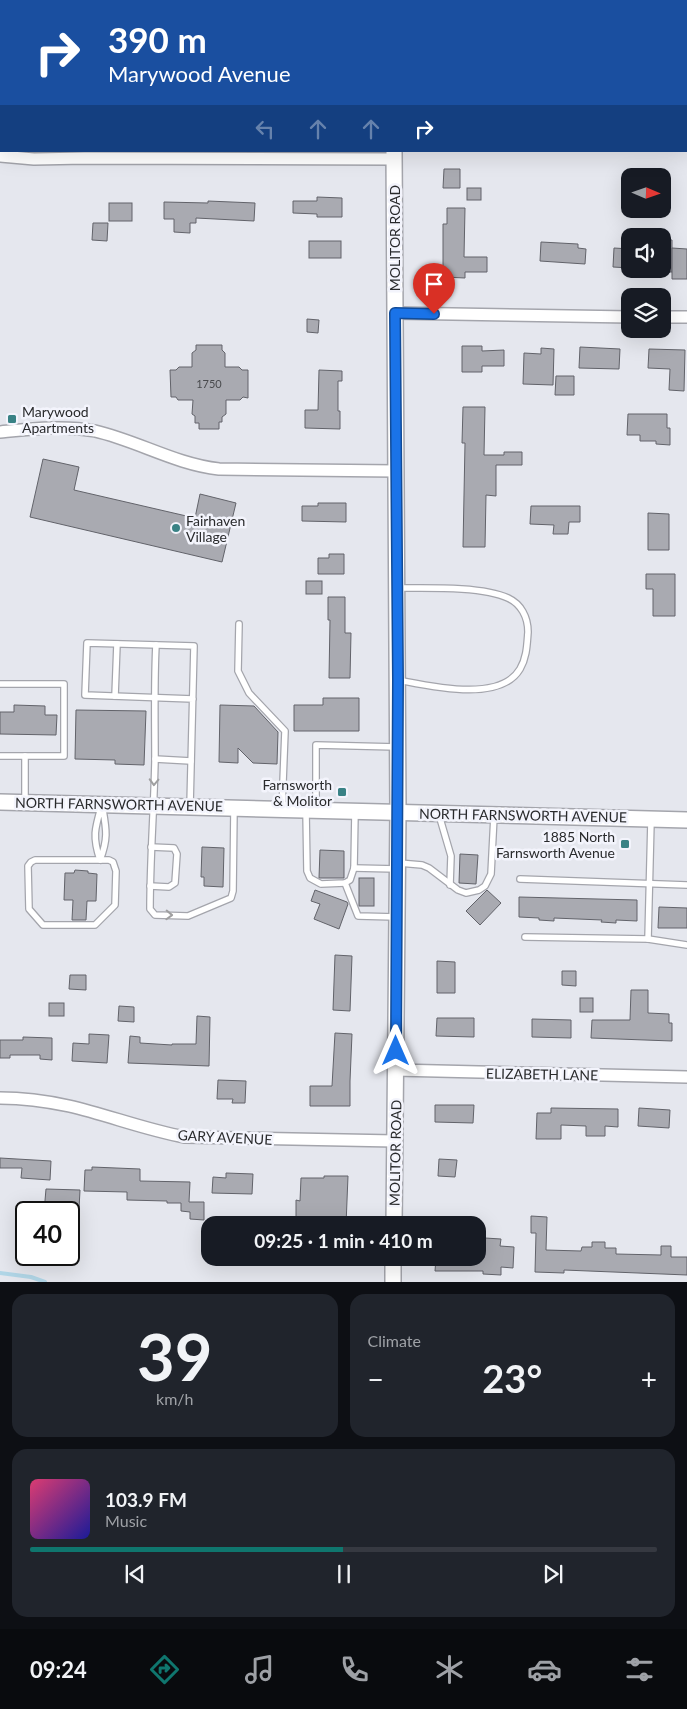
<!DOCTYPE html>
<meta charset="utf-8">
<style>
:root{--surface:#171b24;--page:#20242c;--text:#f1f3f6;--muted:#9ea1a6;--line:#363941;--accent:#0f766e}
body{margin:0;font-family:Lato,sans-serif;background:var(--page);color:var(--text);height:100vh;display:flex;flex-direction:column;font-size:19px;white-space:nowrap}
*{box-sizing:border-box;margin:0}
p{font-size:16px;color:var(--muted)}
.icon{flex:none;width:28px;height:28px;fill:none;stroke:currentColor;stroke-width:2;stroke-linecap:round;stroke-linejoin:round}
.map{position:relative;height:1282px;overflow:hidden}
.details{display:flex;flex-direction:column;gap:12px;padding:12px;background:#0d0f14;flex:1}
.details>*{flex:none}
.guide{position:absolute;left:0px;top:0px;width:688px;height:152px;box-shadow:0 5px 20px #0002;background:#1a4fa0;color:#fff;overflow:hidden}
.needle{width:32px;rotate:92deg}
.fabs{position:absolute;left:621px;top:168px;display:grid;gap:10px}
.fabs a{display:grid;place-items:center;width:50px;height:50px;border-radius:10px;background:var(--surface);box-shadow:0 5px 20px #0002;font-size:25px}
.speed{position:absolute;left:15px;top:1201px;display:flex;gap:10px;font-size:25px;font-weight:700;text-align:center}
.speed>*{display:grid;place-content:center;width:65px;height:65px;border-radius:50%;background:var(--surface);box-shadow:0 5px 20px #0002;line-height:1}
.speed .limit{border:2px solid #111;border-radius:8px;background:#fff;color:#111}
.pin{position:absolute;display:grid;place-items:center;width:42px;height:42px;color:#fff;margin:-51px -21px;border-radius:50% 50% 50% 0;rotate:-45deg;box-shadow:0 0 5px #0007}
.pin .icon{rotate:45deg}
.me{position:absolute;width:55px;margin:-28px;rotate:0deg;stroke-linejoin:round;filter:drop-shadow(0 0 4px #0008)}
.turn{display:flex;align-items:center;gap:18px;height:105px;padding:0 25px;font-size:22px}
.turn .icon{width:65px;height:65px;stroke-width:2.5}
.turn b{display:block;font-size:35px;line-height:42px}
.lanes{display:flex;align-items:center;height:48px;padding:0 25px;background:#0003;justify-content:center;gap:25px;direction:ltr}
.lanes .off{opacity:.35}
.big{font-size:38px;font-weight:700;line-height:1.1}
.details .widget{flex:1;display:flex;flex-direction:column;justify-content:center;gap:8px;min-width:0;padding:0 18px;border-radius:15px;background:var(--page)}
.details .dial{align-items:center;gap:0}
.dial b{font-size:65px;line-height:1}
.song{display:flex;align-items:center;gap:15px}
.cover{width:60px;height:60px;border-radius:8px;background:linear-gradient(135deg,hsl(340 70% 55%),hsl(240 70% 35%))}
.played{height:5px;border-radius:2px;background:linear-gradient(90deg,var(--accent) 50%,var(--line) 50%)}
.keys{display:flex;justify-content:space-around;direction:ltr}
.heat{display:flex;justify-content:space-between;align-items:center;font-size:28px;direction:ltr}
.details .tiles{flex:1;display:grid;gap:12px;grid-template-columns:1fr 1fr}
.widget:last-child{grid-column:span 2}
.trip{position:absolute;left:201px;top:1216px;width:285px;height:50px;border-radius:15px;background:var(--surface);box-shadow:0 5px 20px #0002;font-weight:700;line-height:50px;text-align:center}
.tab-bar{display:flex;height:80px;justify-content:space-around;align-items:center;background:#090b0e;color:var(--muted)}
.tab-bar .icon{width:35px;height:35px}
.tab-bar .selected{color:var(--accent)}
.tab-bar b{font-size:22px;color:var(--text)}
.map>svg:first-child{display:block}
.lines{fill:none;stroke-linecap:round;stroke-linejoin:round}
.stream{stroke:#b1d6e7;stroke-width:4}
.building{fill:#a9aab1;stroke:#62636a}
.lane-casing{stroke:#a4a5ac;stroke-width:8}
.street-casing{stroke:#a4a5ac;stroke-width:14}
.secondary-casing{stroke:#a4a5ac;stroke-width:18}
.lane{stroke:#fff;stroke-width:5.5}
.street{stroke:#fff;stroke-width:11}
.secondary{stroke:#fff;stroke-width:15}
.oneway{stroke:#9f9fa0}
.route-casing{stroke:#114b97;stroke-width:12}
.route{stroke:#1a73e8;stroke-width:9}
.poi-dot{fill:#398285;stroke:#f3f4fc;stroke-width:2}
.labels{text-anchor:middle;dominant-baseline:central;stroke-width:5;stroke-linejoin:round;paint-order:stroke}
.number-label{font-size:11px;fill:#494a4d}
.street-label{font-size:14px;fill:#292a2c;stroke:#f3f4fc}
.poi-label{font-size:14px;fill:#292a2c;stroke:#f3f4fc;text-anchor:start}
</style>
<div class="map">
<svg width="687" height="1282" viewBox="0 0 687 1282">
<rect width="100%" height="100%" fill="#e5e7ee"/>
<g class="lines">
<!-- stream -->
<path class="stream" d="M0,1273L31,1277L45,1282"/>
</g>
<!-- building -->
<g class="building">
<path d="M444,169H460V188H443Z"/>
<rect x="467" y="188" width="14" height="12"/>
<path d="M317,197L342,198V217H317V214L293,213V201H317Z"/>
<path d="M208,201L255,203L254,221L196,218V223H190V233L174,232V219H164V202L208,203Z"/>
<rect x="109" y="203" width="23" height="18"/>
<path d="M447,208H465L464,257H487V272H465V278L443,277V224H447Z"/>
<path d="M93,223H108L107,241L92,240Z"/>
<path d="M662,239L672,240V272H662Z"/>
<rect x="309" y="241" width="32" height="17"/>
<path d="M541,242L578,244V248L586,249L585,264L540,261Z"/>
<path d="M614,248L630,249V268L613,267Z"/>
<path d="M672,248L687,249V279H672Z"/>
<path d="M307,319L319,320L318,333L307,332Z"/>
<path d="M196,345H222V350L225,353V367H239L242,370H248V398L243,397L240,400H226V414L222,417V422H219V429H199V423H195V416L192,414L193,400H178L176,397H171L170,370H176L179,367H192V353L196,350Z"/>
<path d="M462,346H482V351L504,350V366H482V372H462Z"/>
<path d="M580,347L620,349L619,369L579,368Z"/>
<path d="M541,348L554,349L553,385L523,384L524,353L541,354Z"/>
<path d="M649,349L685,350L684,391L669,390L670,369L648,368Z"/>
<path d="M319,370L342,371V381H338V411H340V429L305,428V410H318Z"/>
<path d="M556,376H574V395H555Z"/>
<path d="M463,407H485L484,455H504V452H522V465H496V496L486,495L485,547H463L465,443H462Z"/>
<path d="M628,414H667V428H670V445L656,444V441H640V435H627Z"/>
<path d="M43,459L79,467L74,490L195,518L200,494L236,503L222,562L30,517Z"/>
<path d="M318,503H346V522L302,521V506H318Z"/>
<path d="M531,506H580V522H569L568,534H553L554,525L530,524Z"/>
<path d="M648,513L669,514V550H648Z"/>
<path d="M329,554H344V574H318V558H329Z"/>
<path d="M646,574H675V616H653V589H646Z"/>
<rect x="306" y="581" width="16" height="13"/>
<path d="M328,597H345V633H351L350,678H329L330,620H328Z"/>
<path d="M323,698H359V731H294V705H323Z"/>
<path d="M14,705L45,706V715H57L56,735L0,734V712H14Z"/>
<path d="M220,705L254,706L278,732L277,764L253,763L238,748V763L219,762Z"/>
<path d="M76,710L146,711L144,765L115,764V760L75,759Z"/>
<path d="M202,847L224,848L223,887L204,886V877H201Z"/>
<path d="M320,850L344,851V878H319Z"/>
<path d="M460,854L478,855L476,884L459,883Z"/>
<path d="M75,870L88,871V873L97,874L96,901H87L86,920H72L73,900H64L65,873H74Z"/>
<rect x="359" y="878" width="15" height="28"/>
<path d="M315,890L347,902L348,904L339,929L314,919L320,904L311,901Z"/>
<path d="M487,890L501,903L480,925L466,911Z"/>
<path d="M519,897L637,900V921L616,920V923L601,922L602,920L554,918V921L539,920V918L519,917Z"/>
<path d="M659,907L687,908V928H658Z"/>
<path d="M335,955L352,956L350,1011L333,1010Z"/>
<path d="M437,961L455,962V993H437Z"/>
<path d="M562,971H576V986L562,985Z"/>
<path d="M70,975H86V990L69,989Z"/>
<path d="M631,990H648V1013L669,1014V1023H672V1041L591,1038L592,1020H630Z"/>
<rect x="580" y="998" width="13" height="14"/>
<rect x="49" y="1003" width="15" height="13"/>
<path d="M119,1006L134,1007V1022L118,1021Z"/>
<path d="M197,1016L210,1017L209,1066L128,1063L130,1036L140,1037V1043L172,1045V1044H196Z"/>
<path d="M437,1018H474V1037L436,1036Z"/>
<path d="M532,1019L571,1020V1038L532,1037Z"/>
<path d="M335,1033L352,1034L350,1081V1106H310V1086H332Z"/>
<path d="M89,1034L109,1035L107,1063L72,1061L73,1043L89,1044Z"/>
<path d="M23,1037L52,1038V1060L40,1059V1055H10V1058H0V1040H23Z"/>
<path d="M218,1080L246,1081L245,1103H232L233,1099H217Z"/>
<path d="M435,1105H474L473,1123L435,1122Z"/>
<path d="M551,1108L618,1109V1127L605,1126V1136H586V1126L561,1125V1139H536L537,1113H551Z"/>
<path d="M639,1108L670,1110L669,1128L638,1126Z"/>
<path d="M0,1158L51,1161L50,1180L21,1178L22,1168H0Z"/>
<path d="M439,1159L457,1160L455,1177L438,1176Z"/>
<path d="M92,1167L140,1169V1181L190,1182L189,1202H204V1220L190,1219V1212L181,1211V1203H167V1201L127,1200V1192L84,1191L85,1170H92Z"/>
<path d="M226,1173L253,1174L252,1194L212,1193L213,1177L226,1178Z"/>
<path d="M324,1176H348L346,1225H326L327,1218H296V1200L300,1201L301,1178H324Z"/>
<path d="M46,1189L80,1190L79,1209H60V1212H44Z"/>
<path d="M531,1216L547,1217L546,1250L581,1251L582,1247H592V1242H605V1248H616V1254L661,1255V1246H671V1257H687V1275L564,1270V1273L535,1272L536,1233H531Z"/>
<path d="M485,1238L501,1239L500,1246L514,1247L513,1268L501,1267V1275L483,1274V1271H435L436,1258H484Z"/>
</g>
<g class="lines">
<defs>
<g id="lane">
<path d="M239,624L238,671L249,693L285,731L282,808"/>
<path d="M156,645C154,683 155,722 155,760C154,810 150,859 150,909L155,915L188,916L231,898L233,891L234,809"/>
<path d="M398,680C430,686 500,703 520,669C527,657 527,644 528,632C528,617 521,604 508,598C483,586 427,588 398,588"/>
<path d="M0,684H64V756H0"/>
<path d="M115,696L117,644"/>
<path d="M25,756V802"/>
<path d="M155,759L191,761"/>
<path d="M102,804C106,828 109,837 100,860C92,836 95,828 102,804Z"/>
<path d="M190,806C191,753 193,700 194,646L87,643L85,695L193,699"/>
<path d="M316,809V745L397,747"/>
<path d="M306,811L307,871L310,878L321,884L345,883L350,880L354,868L355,812"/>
<path d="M439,815L451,856L450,885"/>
<path d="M35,860H109L113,862L116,871L115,905L95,925H43L29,909L28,866L31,862Z"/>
<path d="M399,863L422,865L429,868L458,890L466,893L479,890L485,886L491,874L494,816"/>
<path d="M354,868L397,869"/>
<path d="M520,879L687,885"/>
<path d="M345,883L358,916L396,917"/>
<path d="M150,886L169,887L175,883L177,854L174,848L151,847"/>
<path d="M525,937L648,939L687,945"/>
<path d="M648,939L651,821"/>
</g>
<g id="street">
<path d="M0,156L34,159L85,158L394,159"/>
<path d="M395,313L630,317"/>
<path d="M662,317H687"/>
<path d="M0,432C31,429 64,425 95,431C138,441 175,464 219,469L396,471"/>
<path d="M396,1070L687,1077"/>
<path d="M0,1098C23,1098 46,1101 69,1106C108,1115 146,1130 185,1137L395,1141"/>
</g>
<g id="secondary">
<path d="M394,0V1"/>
<path d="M0,802L687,820"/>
<path d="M394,1225L398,812L394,151"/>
<path d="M393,1282V1258"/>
</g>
</defs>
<!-- lane casing -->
<use href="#lane" class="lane-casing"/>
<!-- street casing -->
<use href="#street" class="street-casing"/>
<!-- secondary casing -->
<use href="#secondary" class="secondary-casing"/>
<!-- lane -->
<use href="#lane" class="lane"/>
<!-- street -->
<use href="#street" class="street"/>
<!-- secondary -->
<use href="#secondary" class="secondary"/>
</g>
<!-- one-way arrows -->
<defs><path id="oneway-chevron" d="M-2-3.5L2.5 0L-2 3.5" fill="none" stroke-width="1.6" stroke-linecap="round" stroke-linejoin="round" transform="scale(1.25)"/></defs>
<g class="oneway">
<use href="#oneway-chevron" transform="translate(154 782) rotate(92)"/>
<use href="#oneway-chevron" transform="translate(169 915) rotate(2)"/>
</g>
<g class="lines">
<defs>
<path id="route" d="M396,1051L398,680L395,313L434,314"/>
</defs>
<!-- route casing -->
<use href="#route" class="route-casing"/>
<!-- route -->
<use href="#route" class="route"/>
</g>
<!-- markers -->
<g class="poi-dot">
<rect x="7" y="414" width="10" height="10" rx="2.5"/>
<circle cx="176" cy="528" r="5"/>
<rect x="337" y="787" width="10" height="10" rx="2.5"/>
<rect x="620" y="839" width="10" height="10" rx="2.5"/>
</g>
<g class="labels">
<!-- number labels -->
<g class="number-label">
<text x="209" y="383">1750</text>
</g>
<!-- street labels -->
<g class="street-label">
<text transform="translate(394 238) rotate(-90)">MOLITOR ROAD</text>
<text transform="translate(119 804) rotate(1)">NORTH FARNSWORTH AVENUE</text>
<text transform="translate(523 815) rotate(1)">NORTH FARNSWORTH AVENUE</text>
<text transform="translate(542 1074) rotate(1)">ELIZABETH LANE</text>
<text transform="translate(225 1137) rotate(3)">GARY AVENUE</text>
<text transform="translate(395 1153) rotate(-89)">MOLITOR ROAD</text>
</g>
<!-- poi labels -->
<g class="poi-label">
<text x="22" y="411">Marywood<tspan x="22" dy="16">Apartments</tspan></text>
<text x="186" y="520">Fairhaven<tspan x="186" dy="16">Village</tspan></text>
<text x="332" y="784" text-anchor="end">Farnsworth<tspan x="332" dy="16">&amp; Molitor</tspan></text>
<text x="615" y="836" text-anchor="end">1885 North<tspan x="615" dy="16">Farnsworth Avenue</tspan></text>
</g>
</g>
</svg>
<div class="fabs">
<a><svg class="needle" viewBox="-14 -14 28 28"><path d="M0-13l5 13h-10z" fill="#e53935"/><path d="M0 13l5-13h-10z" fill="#9ea1a6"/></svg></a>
<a><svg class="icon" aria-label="sound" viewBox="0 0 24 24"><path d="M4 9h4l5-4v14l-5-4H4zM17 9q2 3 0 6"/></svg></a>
<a><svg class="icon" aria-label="layers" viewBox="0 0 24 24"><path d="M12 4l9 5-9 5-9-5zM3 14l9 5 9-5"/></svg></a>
</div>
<div class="speed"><div class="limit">40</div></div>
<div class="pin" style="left:434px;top:314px;background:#d93025"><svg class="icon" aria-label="arrive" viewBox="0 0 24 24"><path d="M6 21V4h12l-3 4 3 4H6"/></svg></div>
<svg class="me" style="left:396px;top:1051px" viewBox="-20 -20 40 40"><path d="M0-17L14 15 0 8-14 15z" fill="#1a73e8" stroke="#fff" stroke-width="4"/></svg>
<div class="trip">09:25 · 1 min · 410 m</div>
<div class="guide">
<div class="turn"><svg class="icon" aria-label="right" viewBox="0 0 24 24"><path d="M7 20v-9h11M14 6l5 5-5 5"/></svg><div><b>390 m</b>Marywood Avenue</div></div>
<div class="lanes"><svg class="icon off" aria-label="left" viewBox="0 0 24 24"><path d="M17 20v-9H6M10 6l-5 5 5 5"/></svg><svg class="icon off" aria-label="ahead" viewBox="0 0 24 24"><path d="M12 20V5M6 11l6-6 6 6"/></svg><svg class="icon off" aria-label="ahead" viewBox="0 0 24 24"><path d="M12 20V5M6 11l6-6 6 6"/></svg><svg class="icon" aria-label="right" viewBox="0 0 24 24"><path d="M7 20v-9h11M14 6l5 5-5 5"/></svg></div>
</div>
</div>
<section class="details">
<div class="tiles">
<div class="widget dial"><b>39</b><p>km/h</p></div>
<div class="widget"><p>Climate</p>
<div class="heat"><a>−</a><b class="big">23°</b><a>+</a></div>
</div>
<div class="widget">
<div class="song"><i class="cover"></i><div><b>103.9 FM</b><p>Music</p></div></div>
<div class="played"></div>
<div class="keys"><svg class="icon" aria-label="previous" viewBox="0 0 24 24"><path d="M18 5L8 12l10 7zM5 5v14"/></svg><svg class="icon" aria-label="pause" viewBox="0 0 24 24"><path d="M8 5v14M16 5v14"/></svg><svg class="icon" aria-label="next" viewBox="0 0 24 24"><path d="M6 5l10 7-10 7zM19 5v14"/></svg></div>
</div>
</div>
</section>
<nav class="tab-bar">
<b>09:24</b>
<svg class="icon selected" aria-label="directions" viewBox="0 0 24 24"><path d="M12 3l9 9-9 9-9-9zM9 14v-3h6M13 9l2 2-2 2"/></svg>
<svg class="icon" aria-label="music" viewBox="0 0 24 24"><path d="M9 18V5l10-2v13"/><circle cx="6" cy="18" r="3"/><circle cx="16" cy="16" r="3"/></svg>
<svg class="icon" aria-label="phone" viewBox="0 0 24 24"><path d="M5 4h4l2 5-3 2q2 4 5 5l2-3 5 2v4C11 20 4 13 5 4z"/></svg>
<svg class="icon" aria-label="climate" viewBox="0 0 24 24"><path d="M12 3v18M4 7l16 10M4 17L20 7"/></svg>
<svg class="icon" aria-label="car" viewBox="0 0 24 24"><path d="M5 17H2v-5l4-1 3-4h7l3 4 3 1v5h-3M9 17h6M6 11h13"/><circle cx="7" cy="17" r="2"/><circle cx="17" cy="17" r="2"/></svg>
<svg class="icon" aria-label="filters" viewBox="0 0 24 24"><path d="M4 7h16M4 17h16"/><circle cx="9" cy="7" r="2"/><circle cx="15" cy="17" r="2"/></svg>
</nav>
